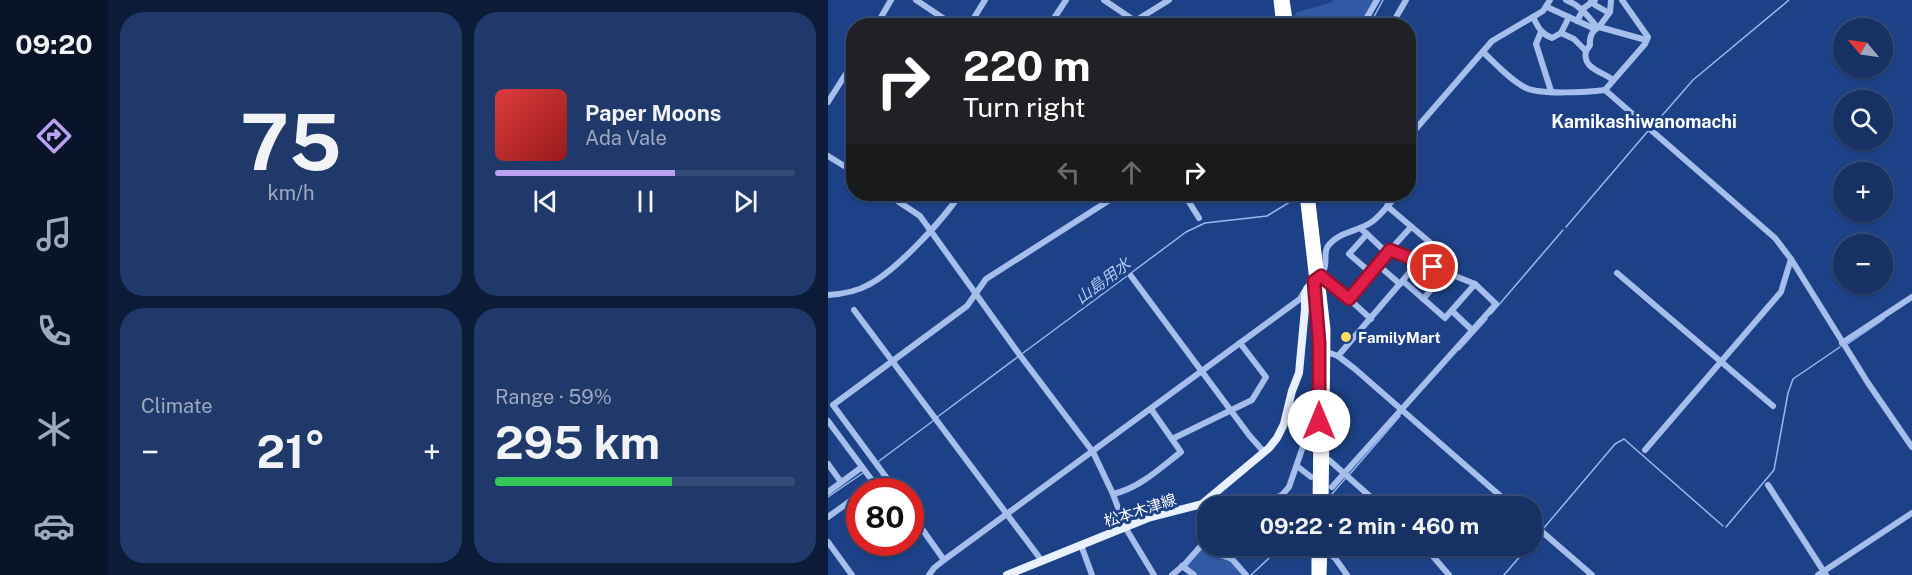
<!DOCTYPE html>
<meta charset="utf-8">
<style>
:root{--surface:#163164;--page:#1f396a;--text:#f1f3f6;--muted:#9ea9bf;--line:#354c78;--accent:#bca0f2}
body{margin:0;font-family:"Public Sans","Noto Sans JP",sans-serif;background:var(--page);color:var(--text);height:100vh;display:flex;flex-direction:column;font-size:22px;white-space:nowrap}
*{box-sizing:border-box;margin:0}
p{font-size:20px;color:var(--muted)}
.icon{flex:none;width:33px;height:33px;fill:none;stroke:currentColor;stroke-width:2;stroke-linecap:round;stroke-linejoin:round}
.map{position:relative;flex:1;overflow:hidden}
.drawer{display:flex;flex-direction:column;gap:12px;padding:12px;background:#0c1b37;width:720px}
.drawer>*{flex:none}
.guide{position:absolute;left:18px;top:18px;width:570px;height:183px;border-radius:24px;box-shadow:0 2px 4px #0004,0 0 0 2px var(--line);background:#202124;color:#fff;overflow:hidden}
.needle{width:39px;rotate:299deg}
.fabs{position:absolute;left:1005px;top:18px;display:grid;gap:12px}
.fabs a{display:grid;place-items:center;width:60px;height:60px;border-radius:50%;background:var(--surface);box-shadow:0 2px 4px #0004,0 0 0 2px var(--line);font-size:30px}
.speed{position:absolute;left:18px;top:478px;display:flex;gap:12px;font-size:30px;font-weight:700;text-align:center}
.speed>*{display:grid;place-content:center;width:78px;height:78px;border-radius:50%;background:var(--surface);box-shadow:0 2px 4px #0004,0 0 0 2px var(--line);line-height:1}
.speed .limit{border:9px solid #d22;background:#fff;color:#111}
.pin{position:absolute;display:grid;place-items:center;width:51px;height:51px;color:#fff;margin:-26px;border:3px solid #fff;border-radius:50%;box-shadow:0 2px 6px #0007}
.me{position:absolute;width:66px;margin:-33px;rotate:0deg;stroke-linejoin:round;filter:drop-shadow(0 0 4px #0008)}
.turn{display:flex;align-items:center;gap:21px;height:126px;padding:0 18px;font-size:27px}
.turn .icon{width:78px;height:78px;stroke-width:2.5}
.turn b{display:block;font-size:42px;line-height:51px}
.lanes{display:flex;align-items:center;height:57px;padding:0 18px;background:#0003;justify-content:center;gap:30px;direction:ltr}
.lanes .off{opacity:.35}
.big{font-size:45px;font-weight:700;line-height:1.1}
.drawer .card{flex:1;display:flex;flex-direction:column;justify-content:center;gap:9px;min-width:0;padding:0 21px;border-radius:24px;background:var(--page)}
.drawer .dial{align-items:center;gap:0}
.dial b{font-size:78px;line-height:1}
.song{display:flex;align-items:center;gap:18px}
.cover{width:72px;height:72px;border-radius:9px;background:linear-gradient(135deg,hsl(0 70% 55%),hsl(0 70% 35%))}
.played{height:6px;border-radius:3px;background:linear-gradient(90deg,var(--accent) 60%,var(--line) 60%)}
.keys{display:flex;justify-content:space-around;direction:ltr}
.heat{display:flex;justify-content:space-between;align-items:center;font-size:33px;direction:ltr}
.charge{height:9px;border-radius:4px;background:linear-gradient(90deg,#34c759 59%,var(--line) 0)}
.drawer .tiles{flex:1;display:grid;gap:12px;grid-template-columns:repeat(2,1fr)}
.trip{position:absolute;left:369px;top:496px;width:345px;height:60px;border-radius:24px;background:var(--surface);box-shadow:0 2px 4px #0004,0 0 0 2px var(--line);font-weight:700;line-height:60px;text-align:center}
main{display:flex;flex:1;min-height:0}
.menu{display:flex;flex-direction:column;width:108px;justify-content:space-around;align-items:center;background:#091428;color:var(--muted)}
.menu .icon{width:42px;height:42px}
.menu .current{color:var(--accent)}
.menu b{font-size:27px;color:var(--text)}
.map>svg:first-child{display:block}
.green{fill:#305aa3}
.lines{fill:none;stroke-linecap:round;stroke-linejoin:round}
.stream{stroke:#98b8ec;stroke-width:1.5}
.minor{stroke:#a5beeb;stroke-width:6}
.major{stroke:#e9f0fe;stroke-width:8}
.highway{stroke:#fff;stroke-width:9}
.route-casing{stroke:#92132f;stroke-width:15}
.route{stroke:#e11d48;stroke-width:10}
.poi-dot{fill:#fadc63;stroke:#1d4186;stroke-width:2}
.labels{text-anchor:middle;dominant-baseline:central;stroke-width:6;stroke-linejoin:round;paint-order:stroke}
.poi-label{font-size:15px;font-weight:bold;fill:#fff;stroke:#1d4186;text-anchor:start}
.street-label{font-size:15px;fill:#fff;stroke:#1d4186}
.water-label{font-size:16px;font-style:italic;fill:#b1c9f2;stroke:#1d4186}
.quarter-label{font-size:18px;font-weight:bold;fill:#fff;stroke:#1d4186}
</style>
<main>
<nav class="menu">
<b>09:20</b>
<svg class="icon current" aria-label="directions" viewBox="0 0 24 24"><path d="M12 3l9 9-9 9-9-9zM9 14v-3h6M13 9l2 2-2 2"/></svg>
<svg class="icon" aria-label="music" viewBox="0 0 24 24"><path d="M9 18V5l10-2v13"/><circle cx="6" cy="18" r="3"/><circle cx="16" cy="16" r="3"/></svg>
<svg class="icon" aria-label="phone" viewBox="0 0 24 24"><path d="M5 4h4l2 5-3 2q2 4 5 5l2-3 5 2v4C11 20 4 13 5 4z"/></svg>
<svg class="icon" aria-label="climate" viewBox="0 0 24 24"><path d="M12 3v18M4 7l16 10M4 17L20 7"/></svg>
<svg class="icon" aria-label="car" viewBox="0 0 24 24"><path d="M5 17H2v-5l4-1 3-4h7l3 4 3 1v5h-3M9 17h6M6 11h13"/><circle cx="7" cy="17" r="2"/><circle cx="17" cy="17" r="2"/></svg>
</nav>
<section class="drawer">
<div class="tiles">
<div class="card dial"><b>75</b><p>km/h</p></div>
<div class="card">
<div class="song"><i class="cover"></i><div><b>Paper Moons</b><p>Ada Vale</p></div></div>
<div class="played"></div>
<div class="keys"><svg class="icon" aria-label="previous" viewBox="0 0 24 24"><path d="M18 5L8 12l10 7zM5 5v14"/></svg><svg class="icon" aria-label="pause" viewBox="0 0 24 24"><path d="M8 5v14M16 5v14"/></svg><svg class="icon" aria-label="next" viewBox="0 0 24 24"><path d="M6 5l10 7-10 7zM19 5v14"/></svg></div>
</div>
<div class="card"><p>Climate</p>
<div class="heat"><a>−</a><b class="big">21°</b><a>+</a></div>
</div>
<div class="card"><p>Range · 59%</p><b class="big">295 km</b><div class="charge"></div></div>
</div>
</section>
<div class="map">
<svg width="1084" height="575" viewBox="0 0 1084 575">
<rect width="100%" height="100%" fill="#1d4186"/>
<!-- green -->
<g class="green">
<path d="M505,0H547L533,25H480L476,17L467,23L466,17L469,12L502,3Z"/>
<path d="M377,545L401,559L416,575H371L358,566Z"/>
</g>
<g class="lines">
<!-- stream -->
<g class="stream">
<path d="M541,26L555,0"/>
<path d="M824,127L865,80L961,0"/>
<path d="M738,227L820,131"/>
<path d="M303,273L358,232L377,223L439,216L470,197"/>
<path d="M663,314L735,230"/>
<path d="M1018,345L1056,319"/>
<path d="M631,350L659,319"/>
<path d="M195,353L299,276"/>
<path d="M108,418L191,356"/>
<path d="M51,461L105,421"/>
<path d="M521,475L572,416"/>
<path d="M503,495L517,479"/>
<path d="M0,497L35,473"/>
<path d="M898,527L946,470L960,393L965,379L1012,347"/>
<path d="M715,529L787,444L796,439L895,526"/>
<path d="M704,543L712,534"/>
<path d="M423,575L454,546"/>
<path d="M676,575L701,546"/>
</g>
<!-- minor -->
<g class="minor">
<path d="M88,0L127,26"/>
<path d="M276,0L307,21"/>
<path d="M738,0C753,6 759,15 769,27"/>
<path d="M763,0L767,5L781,13"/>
<path d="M719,7L767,29"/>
<path d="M705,17C710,27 713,34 724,38L733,33L746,39L758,51C754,69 774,71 785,80"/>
<path d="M749,21L756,8L767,0"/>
<path d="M48,26L63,0"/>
<path d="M141,26L157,0"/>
<path d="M221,26L238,0"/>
<path d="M299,26L341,0"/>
<path d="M534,26L549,0"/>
<path d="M563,26L578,0"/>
<path d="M771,27L782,12L783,0"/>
<path d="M713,32L708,44L723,91"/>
<path d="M733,33L741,17"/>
<path d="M758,51L762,45C761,38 764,30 771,27L818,40"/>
<path d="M655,52C668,64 682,80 698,88C712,95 761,92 777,90L947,238L963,259L1040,383L1084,447"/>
<path d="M777,90L817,44L820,37L794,0"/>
<path d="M0,102L26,61"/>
<path d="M580,120C589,138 587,156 580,174"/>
<path d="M586,131L664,41L715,11L722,0"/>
<path d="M0,156L26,172"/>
<path d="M59,194L92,216L191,354L265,452L285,494L297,527L326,575"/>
<path d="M356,194L371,218"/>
<path d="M556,194L562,202"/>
<path d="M532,228L539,234L521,254L543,273"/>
<path d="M539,234L559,253"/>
<path d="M562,250L583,227"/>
<path d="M550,265L572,284"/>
<path d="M789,273L945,406"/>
<path d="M303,276L421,435L436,452"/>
<path d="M493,276L521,299L562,250L647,284L668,304L504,487"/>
<path d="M492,277C502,264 494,254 500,246C511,231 531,232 545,221C554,214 562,203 570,194"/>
<path d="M575,281L617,318L647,284"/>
<path d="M0,295C14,294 28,292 40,285C68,271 115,220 132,194"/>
<path d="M521,299L543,319"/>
<path d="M595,299L618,273"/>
<path d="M26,310L214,561"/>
<path d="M624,311L644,330"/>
<path d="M1014,343L1084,297"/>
<path d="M499,352L510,356L527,369L685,507"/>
<path d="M510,356L605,245L559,206"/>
<path d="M0,421L46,483L34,492"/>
<path d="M344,439L424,400L438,377L412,343"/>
<path d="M817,450L953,292L963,259"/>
<path d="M497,460H501L554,507"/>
<path d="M0,464L13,482"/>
<path d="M469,466L483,477"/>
<path d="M940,485L998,575"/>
<path d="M0,492L34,467"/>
<path d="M69,492L5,405L139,306L158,279L291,194"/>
<path d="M285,494C312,488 332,468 353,452L323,409"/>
<path d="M374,504L380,523"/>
<path d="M428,507L454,495L461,487L482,426L491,421"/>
<path d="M82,512L116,560"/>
<path d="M0,517L32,494"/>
<path d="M704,523L764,575"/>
<path d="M0,542L24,575"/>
<path d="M253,545L264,575"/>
<path d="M380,546L393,555L404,559L418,575"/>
<path d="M596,546L621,575"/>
<path d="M495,549L507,558L519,575"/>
<path d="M354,566L366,575"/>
<path d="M101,575L106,568L116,560L461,307L472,299L476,292"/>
<path d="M344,575L357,564L379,539L380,536"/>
<path d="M990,575L1084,513"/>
</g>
<!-- major -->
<path class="major" d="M179,575L320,518L374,504L441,448L449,438L456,424L464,391L471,373L477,309V295L479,289L486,281"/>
<!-- highway -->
<g class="highway">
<path d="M450,0L453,26"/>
<path d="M457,0L461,26"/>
<path d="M476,194L486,281L491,343L489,507"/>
<path d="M482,194L498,329L496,507"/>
<path d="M488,575V546"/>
<path d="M494,575L495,546"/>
</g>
</g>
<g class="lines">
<defs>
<path id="route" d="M491,421V343L486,281L493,276L521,299L562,250L605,267"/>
</defs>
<!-- route casing -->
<use href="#route" class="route-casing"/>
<!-- route -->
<use href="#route" class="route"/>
</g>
<!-- markers -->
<circle class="poi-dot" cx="518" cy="337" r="6"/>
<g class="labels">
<!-- poi labels -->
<g class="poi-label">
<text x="530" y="337">FamilyMart</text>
</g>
<!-- street labels -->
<g class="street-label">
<text transform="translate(312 510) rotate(-18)">松本木津線</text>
</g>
<!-- water labels -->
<g class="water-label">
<text transform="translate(275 281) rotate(-37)">山島用水</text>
</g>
<!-- quarter labels -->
<g class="quarter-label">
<text x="816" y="121">Kamikashiwanomachi</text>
</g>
</g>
</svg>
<div class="fabs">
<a><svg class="needle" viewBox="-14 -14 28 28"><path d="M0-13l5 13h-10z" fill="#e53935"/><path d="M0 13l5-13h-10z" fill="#9ea9bf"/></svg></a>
<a><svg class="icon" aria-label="search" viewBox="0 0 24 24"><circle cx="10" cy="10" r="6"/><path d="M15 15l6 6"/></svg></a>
<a>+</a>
<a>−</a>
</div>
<div class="speed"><div class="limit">80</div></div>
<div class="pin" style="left:605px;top:267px;background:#d93025"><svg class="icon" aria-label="arrive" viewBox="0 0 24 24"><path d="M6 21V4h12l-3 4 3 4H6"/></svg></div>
<svg class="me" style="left:491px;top:421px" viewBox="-20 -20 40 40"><circle r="19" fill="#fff"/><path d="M0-13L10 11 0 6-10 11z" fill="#e11d48"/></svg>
<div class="trip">09:22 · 2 min · 460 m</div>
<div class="guide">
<div class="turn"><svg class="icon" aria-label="right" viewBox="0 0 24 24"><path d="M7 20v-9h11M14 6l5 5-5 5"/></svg><div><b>220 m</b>Turn right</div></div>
<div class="lanes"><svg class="icon off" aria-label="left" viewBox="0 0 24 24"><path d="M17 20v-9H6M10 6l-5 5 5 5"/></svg><svg class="icon off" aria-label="ahead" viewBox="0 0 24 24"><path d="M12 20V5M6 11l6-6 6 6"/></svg><svg class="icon" aria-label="right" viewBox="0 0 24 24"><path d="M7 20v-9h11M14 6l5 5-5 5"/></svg></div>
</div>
</div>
</main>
